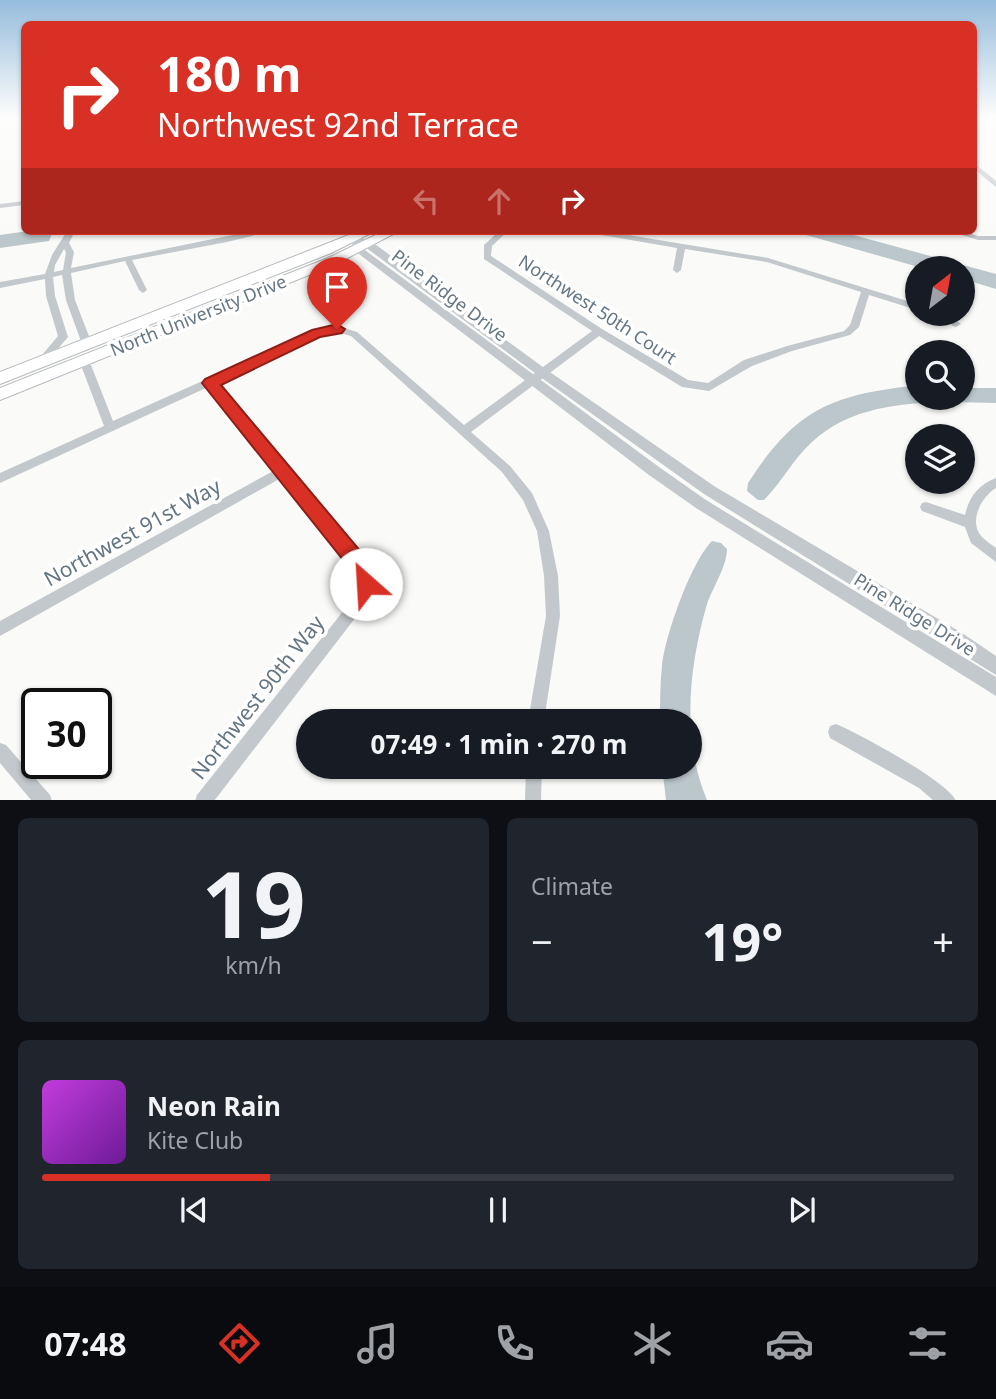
<!DOCTYPE html>
<meta charset="utf-8">
<style>
:root{--surface:#171b24;--page:#20242c;--text:#f1f3f6;--muted:#9ea1a6;--line:#363941;--accent:#d93025}
body{margin:0;font-family:"Noto Sans",sans-serif;background:var(--page);color:var(--text);height:100vh;display:flex;flex-direction:column;font-size:26px;white-space:nowrap}
*{box-sizing:border-box;margin:0}
p{font-size:23px;color:var(--muted)}
.icon{flex:none;width:38px;height:38px;fill:none;stroke:currentColor;stroke-width:2;stroke-linecap:round;stroke-linejoin:round}
.map{position:relative;height:800px;overflow:hidden}
.sheet{display:flex;flex-direction:column;gap:18px;padding:18px;background:#0d0f14;flex:1}
.sheet>*{flex:none}
.guide{position:absolute;left:21px;top:21px;width:956px;height:214px;border-radius:10px;box-shadow:0 2px 5px #0004;background:#d93025;color:#fff;overflow:hidden}
.needle{width:46px;rotate:31deg}
.buttons{position:absolute;left:905px;top:256px;display:grid;gap:14px}
.buttons a{display:grid;place-items:center;width:70px;height:70px;border-radius:50%;background:var(--surface);box-shadow:0 2px 5px #0004;font-size:35px}
.speed{position:absolute;left:21px;top:688px;display:flex;gap:14px;font-size:35px;font-weight:700;text-align:center}
.speed>*{display:grid;place-content:center;width:91px;height:91px;border-radius:50%;background:var(--surface);box-shadow:0 2px 5px #0004;line-height:1}
.speed .limit{border:4px solid #111;border-radius:10px;background:#fff;color:#111}
.pin{position:absolute;display:grid;place-items:center;width:60px;height:60px;color:#fff;margin:-72px -30px;border-radius:50% 50% 50% 0;rotate:-45deg;box-shadow:0 0 7px #0007}
.pin .icon{rotate:45deg}
.me{position:absolute;width:77px;margin:-38px;rotate:334deg;stroke-linejoin:round;filter:drop-shadow(0 0 5px #0008)}
.turn{display:flex;align-items:center;gap:24px;height:147px;padding:0 21px;font-size:32px}
.turn .icon{width:91px;height:91px;stroke-width:2.5}
.turn b{display:block;font-size:49px;line-height:60px}
.lanes{display:flex;align-items:center;height:66px;padding:0 21px;background:#0003;justify-content:center;gap:35px;direction:ltr}
.lanes .off{opacity:.35}
.big{font-size:52px;font-weight:700;line-height:1.1}
.sheet .widget{flex:1;display:flex;flex-direction:column;justify-content:center;gap:10px;min-width:0;padding:0 24px;border-radius:10px;background:var(--page)}
.sheet .dial{align-items:center;gap:0}
.dial b{font-size:91px;line-height:1}
.song{display:flex;align-items:center;gap:21px}
.cover{width:84px;height:84px;border-radius:10px;background:linear-gradient(135deg,hsl(290 70% 55%),hsl(280 70% 35%))}
.played{height:7px;border-radius:4px;background:linear-gradient(90deg,var(--accent) 25%,var(--line) 25%)}
.keys{display:flex;justify-content:space-around;direction:ltr}
.heat{display:flex;justify-content:space-between;align-items:center;font-size:38px;direction:ltr}
.sheet .tiles{flex:1;display:grid;gap:18px;grid-template-columns:1fr 1fr}
.widget:last-child{grid-column:span 2}
.trip{position:absolute;left:296px;top:709px;width:406px;height:70px;border-radius:35px;background:var(--surface);box-shadow:0 2px 5px #0004;font-weight:700;line-height:70px;text-align:center}
.dock{display:flex;height:112px;justify-content:space-around;align-items:center;background:#090b0e;color:var(--muted)}
.dock .icon{width:49px;height:49px}
.dock .current{color:var(--accent)}
.dock b{font-size:32px;color:var(--text)}
.map>svg:first-child{display:block}
.water{fill:#bbc7cb}
.lines{fill:none;stroke-linecap:round;stroke-linejoin:round}
.primary-casing{stroke:#b5babe;stroke-width:2}
.minor{fill:#c3c8cc;fill-rule:evenodd}
.tertiary{fill:#c3c8cc;fill-rule:evenodd}
.primary{fill:#fff;fill-rule:evenodd}
.route{fill:#d93025;stroke:#8d1f18;stroke-width:2}
.labels{text-anchor:middle;dominant-baseline:central;stroke-width:7;stroke-linejoin:round;paint-order:stroke}
.street-label{font-size:18px;fill:#657683;stroke:#fff}
.near-street-label{font-size:21px;fill:#657683;stroke:#fff}
</style>
<div class="map">
<svg width="996" height="801" viewBox="0 0 996 801">
<rect width="100%" height="100%" fill="#fafaf8"/>
<!-- water -->
<g class="water">
<path d="M28,231H53L49,241L0,248V235Z"/>
<path d="M792,231H839L996,274V289L963,279L962,268H922Z"/>
<path d="M912,386H917V397H962L963,388H996V403C934,402 861,397 812,442C793,459 782,482 764,500H758L747,491L748,483C794,412 829,395 912,386Z"/>
<path d="M712,541L721,543L727,549C727,566 713,587 707,604C689,666 681,739 707,800H666L662,767L690,766V721H660C660,703 660,684 662,666C665,636 691,562 712,541Z"/>
</g>
<g class="lines">
<defs>
<g id="primary">
<path d="M359,231H375L331,253L0,384V372Z"/>
<path d="M384,231H399L336,264L0,400V388L328,258Z"/>
</g>
</defs>
<!-- primary casing -->
<use href="#primary" class="primary-casing"/>
<!-- minor -->
<g class="minor">
<path d="M973,162L996,181V187L973,168Z"/>
<path d="M24,201V205L0,208V204Z"/>
<path d="M67,231H75L69,243L74,252L71,268L252,231H264L252,236L227,242L132,260L147,290L143,293L139,290L125,261L71,273L75,300L92,344L87,347L82,344L66,300L62,275L53,277L55,296L68,337L45,364L42,365L37,361L58,336L46,296L45,279L0,288V282L45,274L52,255ZM64,249L66,252L63,270L54,272L55,265Z"/>
<path d="M499,231H508L492,246L491,256L602,329L688,380L708,383L744,360L787,346L844,331L850,325L861,292L767,262L685,249L681,270L677,273L673,270L677,248L590,233L586,231H604L768,258L917,304V310L869,295L859,327L850,335L792,351L752,366L709,391L682,387L599,336L471,432L510,466L532,493L549,531L558,576L560,616L544,721H528L546,616L544,576L537,531L523,500L502,472L351,336L337,332L319,336L216,383L286,467L288,468L290,471L365,562L373,585L366,604L214,801H195L197,795L356,595L359,585L354,569L281,478L0,636V621L275,470L208,387L0,483V473L104,426L79,360L81,357L84,356L89,360L113,421L314,331L337,326L357,332L464,425L592,331L484,259V245Z"/>
<path d="M949,231H962L978,236H996V240H978Z"/>
<path d="M934,313H945L961,324L956,327L953,326Z"/>
<path d="M996,478V488C981,497 968,522 982,537C986,541 992,545 996,548V562L971,543L965,527L922,511L920,507L922,503L926,502L965,515C969,497 978,485 996,478Z"/>
<path d="M836,724C858,733 949,782 956,801H934L919,788L830,738L828,732L830,726Z"/>
<path d="M0,743L6,745L50,795L52,801H32L0,763Z"/>
<path d="M526,766H542L541,801H525Z"/>
</g>
<!-- tertiary -->
<path class="tertiary" d="M355,235L372,242L547,370L714,486L962,633L996,656V675L704,494L539,376L361,244L362,248L659,467L706,500L996,677V696L696,508L649,475L355,251L350,238Z"/>
<!-- primary -->
<use href="#primary" class="primary"/>
</g>
<!-- sky -->
<linearGradient id="sky" x2="0" y2="1"><stop stop-color="#96bcdc"/><stop offset="0.51" stop-color="#fdfdfc"/><stop offset="1" stop-color="#fdfdfc" stop-opacity="0"/></linearGradient>
<rect width="996" height="230" fill="url(#sky)"/>
<!-- route -->
<path class="route" d="M337,324L345,329L342,333L320,337L221,385L367,559L376,584L373,592L366,594L358,592L351,570L202,383L205,379L312,330Z"/>
<g class="labels">
<!-- street labels -->
<g class="street-label">
<text transform="translate(450 295) rotate(37)">Pine Ridge Drive</text>
<text transform="translate(598 309) rotate(33)">Northwest 50th Court</text>
<text transform="translate(198 315) rotate(-22)">North University Drive</text>
<text transform="translate(915 614) rotate(32)">Pine Ridge Drive</text>
</g>
<!-- near-street labels -->
<g class="near-street-label">
<text transform="translate(132 532) rotate(-29)">Northwest 91st Way</text>
<text transform="translate(257 697) rotate(-52)">Northwest 90th Way</text>
</g>
</g>
</svg>
<div class="buttons">
<a><svg class="needle" viewBox="-14 -14 28 28"><path d="M0-13l5 13h-10z" fill="#e53935"/><path d="M0 13l5-13h-10z" fill="#9ea1a6"/></svg></a>
<a><svg class="icon" aria-label="search" viewBox="0 0 24 24"><circle cx="10" cy="10" r="6"/><path d="M15 15l6 6"/></svg></a>
<a><svg class="icon" aria-label="layers" viewBox="0 0 24 24"><path d="M12 4l9 5-9 5-9-5zM3 14l9 5 9-5"/></svg></a>
</div>
<div class="speed"><div class="limit">30</div></div>
<div class="pin" style="left:337px;top:329px;background:#d93025"><svg class="icon" aria-label="arrive" viewBox="0 0 24 24"><path d="M6 21V4h12l-3 4 3 4H6"/></svg></div>
<svg class="me" style="left:366px;top:584px" viewBox="-20 -20 40 40"><circle r="19" fill="#fff"/><path d="M0-13L10 11 0 6-10 11z" fill="#d93025"/></svg>
<div class="trip">07:49 · 1 min · 270 m</div>
<div class="guide">
<div class="turn"><svg class="icon" aria-label="right" viewBox="0 0 24 24"><path d="M7 20v-9h11M14 6l5 5-5 5"/></svg><div><b>180 m</b>Northwest 92nd Terrace</div></div>
<div class="lanes"><svg class="icon off" aria-label="left" viewBox="0 0 24 24"><path d="M17 20v-9H6M10 6l-5 5 5 5"/></svg><svg class="icon off" aria-label="ahead" viewBox="0 0 24 24"><path d="M12 20V5M6 11l6-6 6 6"/></svg><svg class="icon" aria-label="right" viewBox="0 0 24 24"><path d="M7 20v-9h11M14 6l5 5-5 5"/></svg></div>
</div>
</div>
<section class="sheet">
<div class="tiles">
<div class="widget dial"><b>19</b><p>km/h</p></div>
<div class="widget"><p>Climate</p>
<div class="heat"><a>−</a><b class="big">19°</b><a>+</a></div>
</div>
<div class="widget">
<div class="song"><i class="cover"></i><div><b>Neon Rain</b><p>Kite Club</p></div></div>
<div class="played"></div>
<div class="keys"><svg class="icon" aria-label="previous" viewBox="0 0 24 24"><path d="M18 5L8 12l10 7zM5 5v14"/></svg><svg class="icon" aria-label="pause" viewBox="0 0 24 24"><path d="M8 5v14M16 5v14"/></svg><svg class="icon" aria-label="next" viewBox="0 0 24 24"><path d="M6 5l10 7-10 7zM19 5v14"/></svg></div>
</div>
</div>
</section>
<nav class="dock">
<b>07:48</b>
<svg class="icon current" aria-label="directions" viewBox="0 0 24 24"><path d="M12 3l9 9-9 9-9-9zM9 14v-3h6M13 9l2 2-2 2"/></svg>
<svg class="icon" aria-label="music" viewBox="0 0 24 24"><path d="M9 18V5l10-2v13"/><circle cx="6" cy="18" r="3"/><circle cx="16" cy="16" r="3"/></svg>
<svg class="icon" aria-label="phone" viewBox="0 0 24 24"><path d="M5 4h4l2 5-3 2q2 4 5 5l2-3 5 2v4C11 20 4 13 5 4z"/></svg>
<svg class="icon" aria-label="climate" viewBox="0 0 24 24"><path d="M12 3v18M4 7l16 10M4 17L20 7"/></svg>
<svg class="icon" aria-label="car" viewBox="0 0 24 24"><path d="M5 17H2v-5l4-1 3-4h7l3 4 3 1v5h-3M9 17h6M6 11h13"/><circle cx="7" cy="17" r="2"/><circle cx="17" cy="17" r="2"/></svg>
<svg class="icon" aria-label="filters" viewBox="0 0 24 24"><path d="M4 7h16M4 17h16"/><circle cx="9" cy="7" r="2"/><circle cx="15" cy="17" r="2"/></svg>
</nav>
